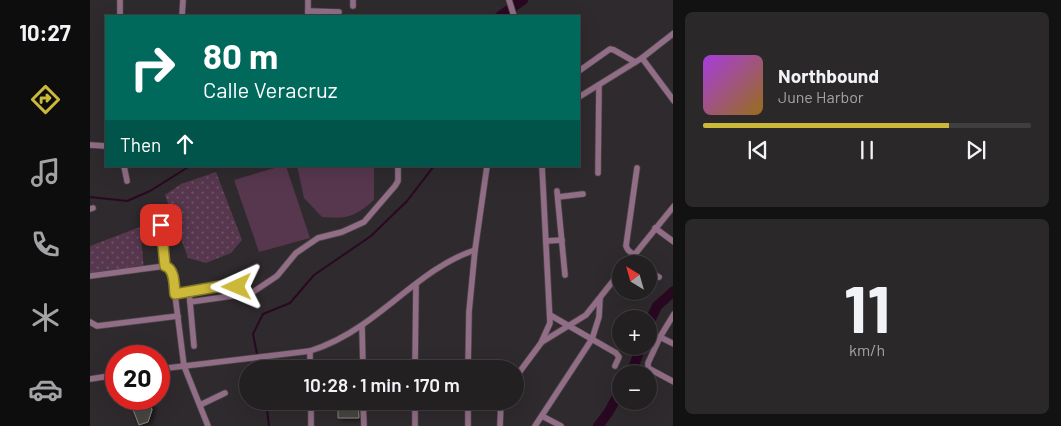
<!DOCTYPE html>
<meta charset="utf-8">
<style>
:root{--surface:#232022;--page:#2b282a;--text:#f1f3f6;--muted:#a3a3a5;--line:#403e40;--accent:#ccb939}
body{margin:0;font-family:Barlow,sans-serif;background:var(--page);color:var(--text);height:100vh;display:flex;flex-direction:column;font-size:19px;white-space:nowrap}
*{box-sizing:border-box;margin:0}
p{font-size:16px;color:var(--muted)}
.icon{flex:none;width:28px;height:28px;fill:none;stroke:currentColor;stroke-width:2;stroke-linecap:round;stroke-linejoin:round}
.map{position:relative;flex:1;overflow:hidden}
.drawer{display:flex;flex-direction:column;gap:12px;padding:12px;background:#131213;width:388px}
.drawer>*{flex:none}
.top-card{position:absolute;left:15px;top:15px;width:475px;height:152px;border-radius:0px;box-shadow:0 5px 20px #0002,0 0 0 1px var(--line);background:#00695c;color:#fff;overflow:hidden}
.needle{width:32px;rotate:323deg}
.fabs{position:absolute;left:522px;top:255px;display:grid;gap:10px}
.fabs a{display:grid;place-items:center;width:45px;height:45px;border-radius:50%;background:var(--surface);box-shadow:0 5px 20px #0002,0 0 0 1px var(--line);font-size:25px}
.speed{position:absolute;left:15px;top:345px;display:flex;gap:10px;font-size:25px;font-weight:700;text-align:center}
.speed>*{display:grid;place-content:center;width:65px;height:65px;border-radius:50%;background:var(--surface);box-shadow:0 5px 20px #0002,0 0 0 1px var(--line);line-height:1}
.speed .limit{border:8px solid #d22;background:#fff;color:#111}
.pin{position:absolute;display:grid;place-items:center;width:42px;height:42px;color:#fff;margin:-21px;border-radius:10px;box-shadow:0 2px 8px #0006}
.me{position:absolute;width:55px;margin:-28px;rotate:269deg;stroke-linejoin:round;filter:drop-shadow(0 0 4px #0008)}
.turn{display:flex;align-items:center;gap:18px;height:105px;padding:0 15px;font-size:22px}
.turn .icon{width:65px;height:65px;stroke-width:2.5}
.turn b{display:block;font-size:35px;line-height:42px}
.then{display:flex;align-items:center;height:48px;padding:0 15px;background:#0003;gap:10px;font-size:19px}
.drawer .widget{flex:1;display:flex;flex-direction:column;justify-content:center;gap:8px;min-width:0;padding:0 18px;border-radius:8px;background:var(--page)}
.drawer .dial{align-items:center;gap:0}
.dial b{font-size:65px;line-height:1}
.song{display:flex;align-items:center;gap:15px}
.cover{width:60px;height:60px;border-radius:8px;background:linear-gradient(135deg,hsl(280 70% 55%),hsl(40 70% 35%))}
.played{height:5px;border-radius:2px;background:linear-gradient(90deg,var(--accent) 75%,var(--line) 75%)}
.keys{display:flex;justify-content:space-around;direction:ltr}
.trip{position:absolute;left:149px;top:360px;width:285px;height:50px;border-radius:25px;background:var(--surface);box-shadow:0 5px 20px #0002,0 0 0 1px var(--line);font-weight:600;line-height:50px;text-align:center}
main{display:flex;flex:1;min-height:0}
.tab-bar{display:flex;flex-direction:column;width:90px;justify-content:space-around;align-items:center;background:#0e0d0e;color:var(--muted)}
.tab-bar .icon{width:35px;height:35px}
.tab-bar .selected{color:var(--accent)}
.tab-bar b{font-size:22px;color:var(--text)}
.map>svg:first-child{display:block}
.grass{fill:url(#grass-dots)}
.pitch{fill:#57374e}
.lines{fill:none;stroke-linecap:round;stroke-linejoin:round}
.stream{stroke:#290822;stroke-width:2}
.river{stroke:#290822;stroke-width:10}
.building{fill:#464540;stroke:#83827c;filter:url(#shadow)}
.minor-casing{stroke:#4a4649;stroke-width:7}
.minor{stroke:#916d86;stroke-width:5.5}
.route-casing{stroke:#857825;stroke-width:12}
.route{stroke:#ccb939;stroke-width:9}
</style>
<main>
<nav class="tab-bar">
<b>10:27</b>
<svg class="icon selected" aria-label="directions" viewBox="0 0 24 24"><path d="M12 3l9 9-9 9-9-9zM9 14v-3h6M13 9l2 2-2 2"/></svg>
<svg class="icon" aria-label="music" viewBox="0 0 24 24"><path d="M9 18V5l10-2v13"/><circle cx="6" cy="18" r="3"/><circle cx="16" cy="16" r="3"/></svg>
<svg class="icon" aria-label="phone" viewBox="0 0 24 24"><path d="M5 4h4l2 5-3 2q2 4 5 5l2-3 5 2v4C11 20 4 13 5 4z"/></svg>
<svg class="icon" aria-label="climate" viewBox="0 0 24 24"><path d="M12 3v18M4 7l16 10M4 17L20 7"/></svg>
<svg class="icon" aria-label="car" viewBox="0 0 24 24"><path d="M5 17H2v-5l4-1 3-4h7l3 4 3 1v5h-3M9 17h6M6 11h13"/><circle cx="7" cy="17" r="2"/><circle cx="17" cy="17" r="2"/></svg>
</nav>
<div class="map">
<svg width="584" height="426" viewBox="0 0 584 426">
<defs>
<pattern id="grass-dots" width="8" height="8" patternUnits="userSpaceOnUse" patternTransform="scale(1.25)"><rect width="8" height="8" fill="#57374e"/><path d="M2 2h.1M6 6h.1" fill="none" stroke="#6f5367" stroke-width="1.8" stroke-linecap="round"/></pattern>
<filter id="shadow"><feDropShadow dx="2.5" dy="1.5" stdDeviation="2.5" flood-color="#0009"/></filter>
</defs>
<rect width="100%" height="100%" fill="#2f2a2d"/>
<!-- grass -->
<g class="grass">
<path d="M126,172L152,240L141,253L116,263L98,258L75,195L91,184Z"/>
<path d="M50,227L54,269L0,277V246Z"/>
</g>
<!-- pitch -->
<g class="pitch">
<path d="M191,166H196L220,238L169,252L144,180Z"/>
<path d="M207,166H284V200C264,217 258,219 232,217L214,198Z"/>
</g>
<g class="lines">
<!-- stream -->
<g class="stream">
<path d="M0,197L37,201L60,191L100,166"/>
<path d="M170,369L163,334L173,314L200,303L224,275L281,236L317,201L344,166"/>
<path d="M176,401L179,426"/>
</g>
<!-- river -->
<g class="river">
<path d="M410,16L433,0"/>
<path d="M559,323L567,306L584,291"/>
<path d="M541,374L551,346"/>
<path d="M508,426L518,413L531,390"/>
</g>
</g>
<!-- building -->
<g class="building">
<path d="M39,399H59L62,410L58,422L49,425Z"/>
<path d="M248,403H268L269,418H248Z"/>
</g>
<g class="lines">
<defs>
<g id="minor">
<path d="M419,0L424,16"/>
<path d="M263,6V0"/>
<path d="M218,11L249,12"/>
<path d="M30,16V0"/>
<path d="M92,16L93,0"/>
<path d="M218,16V0"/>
<path d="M552,58L584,101"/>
<path d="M489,71L520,49L524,50L545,62"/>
<path d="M489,97L552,58L584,33"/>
<path d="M0,145L16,146"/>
<path d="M34,166L37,181"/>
<path d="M508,173L509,85"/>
<path d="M467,191L475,275"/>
<path d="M468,197L493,194"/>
<path d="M0,209L3,208"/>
<path d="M71,225L75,266"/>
<path d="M565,228L584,242"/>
<path d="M456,241L472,240"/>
<path d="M544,255L538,250L536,246L547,168"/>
<path d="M537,264L584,206"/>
<path d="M559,271L569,277"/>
<path d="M0,276L75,266L79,267L82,271L94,366L118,426"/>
<path d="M99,291L104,346"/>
<path d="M85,294L141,284L144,285L148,289L149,295L100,302"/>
<path d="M149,295H158L163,292L187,276L206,253L228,238L252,232L274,222L305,186L308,181V166"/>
<path d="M584,314L570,337L558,363V368L584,382"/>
<path d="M460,315L526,353L529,357L525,366"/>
<path d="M0,322L7,326L88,316"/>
<path d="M272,326L273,369"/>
<path d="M570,337L584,344"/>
<path d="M452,342L496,315L531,271"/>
<path d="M220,351V369"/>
<path d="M69,369L220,351C239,345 256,336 272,325C309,300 342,264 385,250"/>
<path d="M325,369L326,285"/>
<path d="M378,369L379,312L385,250L397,166"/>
<path d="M425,378L451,343L460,323L452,166"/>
<path d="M0,379L26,375"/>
<path d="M221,401V426"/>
<path d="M273,401L274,426"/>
<path d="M110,405L135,393"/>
<path d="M452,416L471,426"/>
<path d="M325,426V401"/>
<path d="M378,426V401"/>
<path d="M410,426L411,401"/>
<path d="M445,426L502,339L509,317L510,299"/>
</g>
</defs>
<!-- minor casing -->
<use href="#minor" class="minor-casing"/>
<!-- minor -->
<use href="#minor" class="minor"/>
</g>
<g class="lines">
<defs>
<path id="route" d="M71,225L75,266C85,269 84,285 85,294L142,284L147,287"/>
</defs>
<!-- route casing -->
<use href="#route" class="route-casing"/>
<!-- route -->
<use href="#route" class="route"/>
</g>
</svg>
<div class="fabs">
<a><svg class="needle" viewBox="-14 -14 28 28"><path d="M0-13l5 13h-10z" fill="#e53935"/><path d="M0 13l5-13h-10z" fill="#a3a3a5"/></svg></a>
<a>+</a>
<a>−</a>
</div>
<div class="speed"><div class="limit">20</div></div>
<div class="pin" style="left:71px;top:225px;background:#d93025"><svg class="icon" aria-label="arrive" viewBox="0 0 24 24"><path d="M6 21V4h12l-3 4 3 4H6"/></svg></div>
<svg class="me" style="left:147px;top:287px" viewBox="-20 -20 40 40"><path d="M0-17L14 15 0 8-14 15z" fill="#ccb939" stroke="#fff" stroke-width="4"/></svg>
<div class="trip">10:28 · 1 min · 170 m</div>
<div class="top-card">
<div class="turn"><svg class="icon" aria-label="right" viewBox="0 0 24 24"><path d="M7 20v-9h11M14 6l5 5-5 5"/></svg><div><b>80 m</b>Calle Veracruz</div></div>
<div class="then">Then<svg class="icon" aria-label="ahead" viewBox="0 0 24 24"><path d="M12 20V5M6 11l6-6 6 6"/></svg></div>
</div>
</div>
<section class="drawer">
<div class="widget">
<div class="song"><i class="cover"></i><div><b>Northbound</b><p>June Harbor</p></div></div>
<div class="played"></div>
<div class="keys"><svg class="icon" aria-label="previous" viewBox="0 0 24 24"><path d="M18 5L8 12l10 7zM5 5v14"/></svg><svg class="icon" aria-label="pause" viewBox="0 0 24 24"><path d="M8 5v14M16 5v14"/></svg><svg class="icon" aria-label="next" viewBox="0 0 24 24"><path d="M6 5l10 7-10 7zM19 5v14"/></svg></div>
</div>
<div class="widget dial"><b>11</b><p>km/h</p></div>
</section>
</main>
